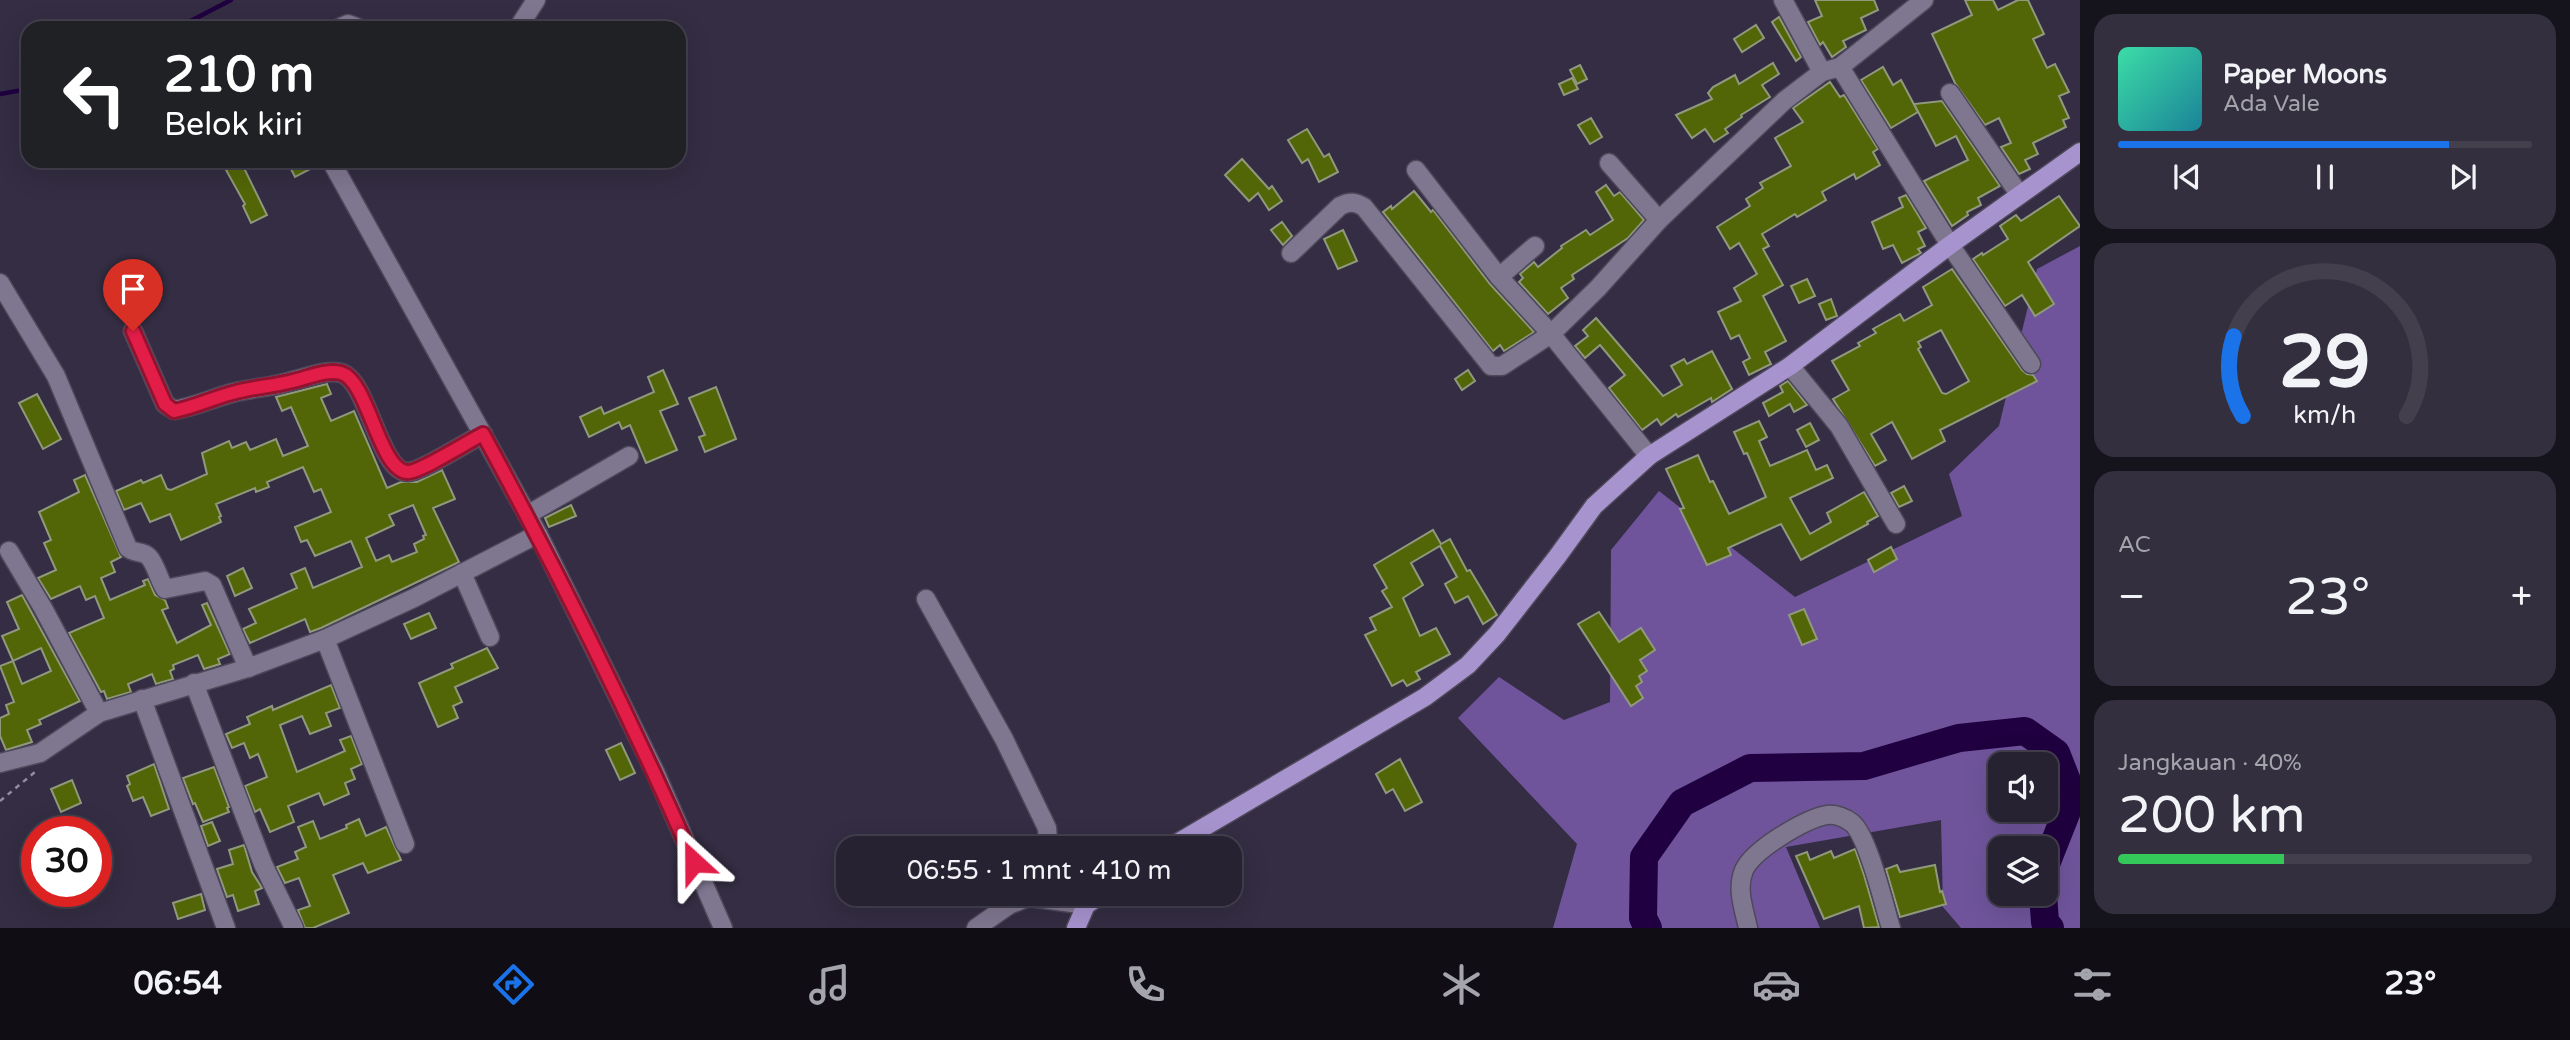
<!DOCTYPE html>
<html lang="id">
<meta charset="utf-8">
<style>
:root{--surface:#272232;--page:#332f3e;--text:#f1f3f6;--muted:#a4a4ac;--line:#433f4d;--accent:#1a73e8}
body{margin:0;font-family:"Varela Round",sans-serif;background:var(--page);color:var(--text);height:100vh;display:flex;flex-direction:column;font-size:26px;white-space:nowrap}
*{box-sizing:border-box;margin:0}
p{font-size:23px;color:var(--muted)}
.icon{flex:none;width:38px;height:38px;fill:none;stroke:currentColor;stroke-width:2;stroke-linecap:round;stroke-linejoin:round}
.map{position:relative;flex:1;overflow:hidden}
.side{display:flex;flex-direction:column;gap:14px;padding:14px;background:#15131c;width:490px}
.side>*{flex:none}
.hud{position:absolute;left:21px;top:21px;width:665px;height:147px;border-radius:21px;box-shadow:0 7px 28px #0002,0 0 0 2px var(--line);background:#202124;color:#fff;overflow:hidden}
.fabs{position:absolute;left:1988px;top:752px;display:grid;gap:14px}
.fabs a{display:grid;place-items:center;width:70px;height:70px;border-radius:14px;background:var(--surface);box-shadow:0 7px 28px #0002,0 0 0 2px var(--line);font-size:35px}
.speed{position:absolute;left:21px;top:816px;display:flex;gap:14px;font-size:35px;font-weight:700;text-align:center}
.speed>*{display:grid;place-content:center;width:91px;height:91px;border-radius:50%;background:var(--surface);box-shadow:0 7px 28px #0002,0 0 0 2px var(--line);line-height:1}
.speed .limit{border:10px solid #d22;background:#fff;color:#111}
.pin{position:absolute;display:grid;place-items:center;width:60px;height:60px;color:#fff;margin:-72px -30px;border-radius:50% 50% 50% 0;rotate:-45deg;box-shadow:0 0 7px #0007}
.pin .icon{rotate:45deg}
.me{position:absolute;width:77px;margin:-38px;rotate:336deg;stroke-linejoin:round;filter:drop-shadow(0 0 5px #0008)}
.turn{display:flex;align-items:center;gap:24px;height:147px;padding:0 28px;font-size:32px}
.turn .icon{width:91px;height:91px;stroke-width:2.5}
.turn b{display:block;font-size:49px;line-height:60px}
.big{font-size:52px;font-weight:600;line-height:1.1}
.side .card{flex:1;display:flex;flex-direction:column;justify-content:center;gap:10px;min-width:0;padding:0 24px;border-radius:21px;background:var(--page)}
.side .dial{align-items:center;gap:0}
.dial svg{height:182px;overflow:visible;fill:none;stroke:var(--line);stroke-width:7;stroke-linecap:round;text-anchor:middle}
.dial text{fill:var(--text);stroke:none}
.song{display:flex;align-items:center;gap:21px}
.cover{width:84px;height:84px;border-radius:10px;background:linear-gradient(135deg,hsl(160 70% 55%),hsl(190 70% 35%))}
.played{height:7px;border-radius:4px;background:linear-gradient(90deg,var(--accent) 80%,var(--line) 80%)}
.keys{display:flex;justify-content:space-around;direction:ltr}
.heat{display:flex;justify-content:space-between;align-items:center;font-size:38px;direction:ltr}
.charge{height:10px;border-radius:5px;background:linear-gradient(90deg,#34c759 40%,var(--line) 0)}
.trip{position:absolute;left:836px;top:836px;width:406px;height:70px;border-radius:21px;background:var(--surface);box-shadow:0 7px 28px #0002,0 0 0 2px var(--line);font-weight:600;line-height:70px;text-align:center}
.tab-bar{display:flex;height:112px;justify-content:space-around;align-items:center;background:#100e14;color:var(--muted)}
.tab-bar .icon{width:49px;height:49px}
.tab-bar .on{color:var(--accent)}
.tab-bar b{font-size:32px;color:var(--text)}
main{display:flex;flex:1;min-height:0}
.map>svg:first-child{display:block}
.forest{fill:#6f549b;fill-rule:evenodd}
.lines{fill:none;stroke-linecap:round;stroke-linejoin:round}
.stream{stroke:#200040;stroke-width:4.5}
.river{stroke:#200040;stroke-width:28}
.building{fill:#536607;stroke:#90997e;stroke-width:2;fill-rule:evenodd}
.minor-casing{stroke:#4e485a;stroke-width:21}
.major-casing{stroke:#4e485a;stroke-width:21}
.path{stroke:#938d9f;stroke-width:2.5;stroke-dasharray:5 5;stroke-linecap:butt}
.minor{stroke:#7f7790;stroke-width:18}
.major{stroke:#a793ce;stroke-width:18}
.route-casing{stroke:#92132f;stroke-width:18}
.route{stroke:#e11d48;stroke-width:12}
</style>
<main>
<div class="map">
<svg width="2080" height="928" viewBox="0 0 2080 928">
<rect width="100%" height="100%" fill="#342d43"/>
<!-- forest -->
<path class="forest" d="M2080,246V928H1961L1943,907L1941,820L1786,847L1820,928H1553L1577,844L1458,718L1499,677L1564,720L1610,702L1611,550L1659,491L1795,597L1962,516L1949,474L1999,426L2037,269ZM2000,765H2046V810H2000ZM2000,849H2046V894H2000Z"/>
<g class="lines">
<!-- stream -->
<g class="stream">
<path d="M177,28L231,0"/>
<path d="M0,94L28,89"/>
</g>
<!-- river -->
<g class="river">
<path d="M2043,894L2045,922L2050,928"/>
<path d="M1648,928L1643,918L1644,857L1682,803L1750,768L1864,766L1959,738L2025,731L2056,753L2073,796L2046,864"/>
</g>
</g>
<!-- building -->
<g class="building">
<path d="M1815,0H1874L1878,10L1861,18L1866,30L1843,41L1846,47L1832,57L1823,42L1820,45L1808,22L1822,16Z"/>
<path d="M1965,0H1993L1998,10L2018,0H2028L2044,34L2033,39L2047,68L2055,64L2069,92L2059,96L2069,118L2063,120L2066,127L2033,143L2038,154L2025,160L2030,169L2019,174L2001,147L2011,143L1999,118L1985,125L1955,83L1932,34L1972,15Z"/>
<path d="M1779,17L1801,57L1796,61L1772,22Z"/>
<path d="M1756,25L1764,38L1742,52L1734,39Z"/>
<path d="M1773,63L1779,74L1762,85L1770,97L1741,115L1742,117L1725,129L1728,133L1714,142L1705,129L1692,138L1676,115L1712,99L1708,93L1713,87L1735,75L1739,84Z"/>
<path d="M1580,65L1587,79L1577,84L1570,70Z"/>
<path d="M1883,67L1893,85L1901,80L1918,112L1891,128L1861,80Z"/>
<path d="M1572,78L1578,89L1564,95L1559,84Z"/>
<path d="M1830,82L1840,97L1844,95L1878,149L1873,152L1880,165L1856,179L1854,174L1822,192L1826,200L1797,217L1795,214L1762,234L1769,246L1763,249L1783,285L1763,296L1786,341L1765,352L1771,364L1749,375L1743,362L1750,358L1739,335L1731,339L1718,312L1741,301L1734,288L1757,274L1739,243L1730,249L1717,227L1750,206L1746,199L1763,188L1760,183L1791,166L1775,138L1803,122L1793,108Z"/>
<path d="M1942,101L2000,186L1978,198L1981,205L1967,212L1968,215L1952,226L1924,181L1968,160L1956,136L1936,146L1914,104Z"/>
<path d="M1591,118L1602,137L1590,144L1578,125Z"/>
<path d="M1307,129L1324,157L1329,154L1338,172L1319,182L1308,159L1302,163L1288,140Z"/>
<path d="M1242,159L1269,189L1272,186L1282,201L1269,210L1258,193L1249,201L1225,175Z"/>
<path d="M287,161H320V164L295,177Z"/>
<path d="M241,162L267,215L251,223L243,206L245,204L226,170Z"/>
<path d="M1606,185L1614,196L1620,192L1644,220L1628,238L1572,275L1574,279L1561,288L1568,298L1548,314L1519,282L1523,278L1520,274L1534,262L1538,267L1562,248L1561,246L1586,230L1590,235L1613,220L1596,192Z"/>
<path d="M1414,191L1431,212L1433,210L1490,284L1534,332L1504,351L1500,345L1493,351L1383,212L1391,206L1392,209Z"/>
<path d="M1906,195L1926,228L1918,232L1925,246L1918,249L1921,253L1902,263L1893,245L1883,249L1872,222L1903,207L1899,198Z"/>
<path d="M2059,196L2080,226L2028,262L2054,304L2035,316L2022,295L2005,306L1973,259L1982,253L1983,255L2008,239L2000,226L2016,215L2021,221Z"/>
<path d="M1282,222L1292,236L1283,245L1271,230Z"/>
<path d="M1343,230L1357,261L1338,269L1324,239Z"/>
<path d="M1952,269L2022,370L2027,374L2033,375L2037,381L1940,430L1945,441L1912,459L1892,422L1871,434L1886,460L1875,466L1833,399L1849,390L1832,361L1860,346L1858,343L1876,333L1873,329L1900,314L1904,321L1932,305L1923,287ZM1941,330L1969,381L1946,394L1942,393L1918,349L1921,347L1918,342Z"/>
<path d="M1807,279L1815,296L1799,303L1791,286Z"/>
<path d="M1831,299L1837,316L1826,320L1819,304Z"/>
<path d="M1596,318L1663,396L1682,385L1671,366L1684,359L1687,364L1712,351L1732,389L1712,402L1711,398L1678,417L1676,414L1661,425L1657,419L1642,430L1609,388L1625,375L1600,345L1585,358L1575,346L1588,336L1583,330Z"/>
<path d="M663,370L678,404L660,411L677,450L646,463L630,425L622,429L619,422L589,437L580,417L601,407L604,414L654,392L648,377Z"/>
<path d="M1468,370L1475,381L1462,390L1455,379Z"/>
<path d="M1788,381L1807,405L1794,412L1790,404L1769,416L1763,403L1783,392L1780,386Z"/>
<path d="M327,384L331,394L321,398L331,421L354,411L387,488L401,482H417L442,470L455,499L433,508L459,562L321,628L310,632L305,619L250,643L243,629L256,623L249,609L297,588L291,574L305,568L313,588L362,567L351,541L315,556L307,540L301,542L295,527L331,512L321,489L314,492L303,467L267,482L269,487L256,492L255,488L216,504L221,516L219,517L221,522L181,540L170,514L150,522L141,503L124,510L116,491L141,480L143,483L161,475L167,489L171,490L207,474L202,453L229,441L232,448L246,442L250,450L276,439L283,456L308,446L291,407L282,411L276,397ZM413,505L426,535L423,536L424,539L414,544L417,552L392,562L389,555L376,561L366,538L394,525L389,515Z"/>
<path d="M716,387L736,439L705,452L699,437L705,435L689,398Z"/>
<path d="M37,394L61,439L43,449L19,403Z"/>
<path d="M1759,421L1767,437L1759,441L1770,466L1807,450L1816,470L1827,465L1833,478L1790,498L1810,534L1831,522L1827,513L1864,492L1878,516L1867,522L1868,524L1801,560L1781,524L1728,548L1731,555L1707,565L1680,509L1684,508L1666,469L1698,455L1710,482L1713,481L1729,514L1766,497L1747,453L1744,454L1734,432Z"/>
<path d="M1810,423L1819,440L1806,447L1797,430Z"/>
<path d="M85,475L121,557L111,562L115,572L101,578L110,600L145,585L143,581L148,579L155,595L165,600L168,608L162,610L177,643L211,625L202,605L207,603L230,654L218,659L220,664L204,669L198,655L173,665L174,669L170,671L173,679L156,684L152,674L128,684L131,692L107,699L104,691L101,692L69,633L104,618L95,596L86,600L80,586L51,599L38,578L56,570L44,543L51,540L39,512L79,492L74,480Z"/>
<path d="M1904,486L1912,501L1899,507L1891,493Z"/>
<path d="M571,505L576,516L549,527L545,518Z"/>
<path d="M1433,530L1441,544L1450,539L1467,571L1470,570L1497,615L1483,624L1468,596L1455,603L1445,584L1457,577L1440,546L1411,563L1423,585L1403,598L1420,636L1436,628L1450,654L1416,672L1420,679L1407,686L1403,680L1392,686L1365,635L1376,630L1370,618L1392,607L1382,591L1387,588L1374,565Z"/>
<path d="M1891,547L1897,559L1874,572L1868,560Z"/>
<path d="M243,568L252,588L235,596L227,576Z"/>
<path d="M22,595L80,701L39,720L41,724L27,730L32,742L6,750L0,736V718L9,714L6,705L14,702L0,666L13,661L22,684L51,671L41,648L13,661L2,636L19,629L7,602Z"/>
<path d="M1804,609L1817,639L1802,645L1789,615Z"/>
<path d="M1599,612L1619,642L1641,628L1655,650L1640,660L1647,671L1639,676L1642,682L1636,686L1643,698L1631,706L1578,624Z"/>
<path d="M429,613L436,628L411,639L404,624Z"/>
<path d="M487,648L498,668L455,687L462,702L453,706L458,718L438,727L419,683L453,668L451,664Z"/>
<path d="M331,685L340,708L326,713L331,726L310,734L302,716L280,725L297,772L345,751L340,740L351,736L362,764L351,769L355,779L345,783L349,794L324,805L319,793L288,806L294,822L270,832L260,809L255,812L245,786L267,777L258,754L250,758L244,743L232,748L226,734L250,724L247,717L272,706L273,710Z"/>
<path d="M621,743L635,773L620,780L606,750Z"/>
<path d="M1400,759L1422,802L1405,811L1393,789L1386,793L1376,774Z"/>
<path d="M154,764L169,809L151,816L143,797L133,801L127,786L130,784L127,776Z"/>
<path d="M214,767L229,807L227,808L229,812L203,822L195,803L193,804L183,778Z"/>
<path d="M72,780L81,803L61,812L51,789Z"/>
<path d="M359,819L366,836L386,827L401,860L368,873L363,863L333,875L349,913L313,928H305L298,910L310,906L299,878L285,883L277,867L298,859L295,852L306,847L298,827L313,821L320,839L347,828L346,825Z"/>
<path d="M212,822L220,841L208,846L201,826Z"/>
<path d="M244,845L252,872L262,888L255,891L259,904L238,911L233,895L227,897L217,869L233,864L229,850Z"/>
<path d="M1855,849L1864,875L1879,927L1864,928L1859,906L1824,919L1796,856L1807,852L1810,860L1831,851L1834,858Z"/>
<path d="M1897,865L1900,872L1935,865L1940,892L1942,891L1946,904L1900,917L1886,869Z"/>
<path d="M201,894L205,910L178,919L173,903Z"/>
</g>
<g class="lines">
<defs>
<g id="minor">
<path d="M1783,0L1822,72"/>
<path d="M339,28L348,24L359,28"/>
<path d="M518,28L536,0"/>
<path d="M1840,67L1950,245L2031,364"/>
<path d="M1950,93L2019,194"/>
<path d="M331,161L538,534L656,774L723,928"/>
<path d="M1609,163L1659,220"/>
<path d="M1291,253L1340,206C1350,201 1355,202 1364,207L1491,366H1502L1551,334L1499,277L1416,170"/>
<path d="M1499,277L1535,246"/>
<path d="M0,283L56,376L128,548C134,554 143,550 149,557C156,565 159,580 165,589L205,581L212,585L248,668"/>
<path d="M133,331L165,404L174,410C195,407 215,397 236,392C253,388 271,387 288,382C303,379 325,369 341,373C368,380 379,471 407,472C419,473 469,441 483,434"/>
<path d="M1790,366L1839,426L1896,524"/>
<path d="M1649,456L1551,334L1598,288L1659,220L1784,101L1822,72L1840,67L1924,0"/>
<path d="M527,515L629,456"/>
<path d="M9,551L43,608L99,713"/>
<path d="M462,573L490,637"/>
<path d="M926,599L1004,739L1047,828L1048,841L1043,849"/>
<path d="M325,639L405,844"/>
<path d="M194,683L263,864L294,928"/>
<path d="M142,699L226,928"/>
<path d="M0,763L40,753L99,713L248,668L325,639L414,598L538,534"/>
<path d="M976,928L1009,905L1029,897L1086,905"/>
<path d="M1748,928C1744,909 1736,889 1744,870C1754,849 1805,819 1827,815C1836,814 1846,818 1852,823C1868,836 1884,905 1891,928"/>
</g>
<g id="major">
<path d="M1167,849L1425,697L1468,665L1497,634L1557,557L1594,506L1649,456L1790,366L1950,245L2080,152"/>
<path d="M1076,928L1086,905L1102,894"/>
</g>
</defs>
<!-- minor casing -->
<use href="#minor" class="minor-casing"/>
<!-- major casing -->
<use href="#major" class="major-casing"/>
<!-- path -->
<path class="path" d="M0,801L35,772"/>
<!-- minor -->
<use href="#minor" class="minor"/>
<!-- major -->
<use href="#major" class="major"/>
</g>
<g class="lines">
<defs>
<path id="route" d="M133,331L165,404L174,411C195,407 215,397 236,392C255,387 274,386 293,381C307,378 326,369 341,373C368,380 379,470 407,472C419,473 469,441 483,434C559,574 630,716 694,862"/>
</defs>
<!-- route casing -->
<use href="#route" class="route-casing"/>
<!-- route -->
<use href="#route" class="route"/>
</g>
</svg>
<div class="fabs">
<a><svg class="icon" aria-label="sound" viewBox="0 0 24 24"><path d="M4 9h4l5-4v14l-5-4H4zM17 9q2 3 0 6"/></svg></a>
<a><svg class="icon" aria-label="layers" viewBox="0 0 24 24"><path d="M12 4l9 5-9 5-9-5zM3 14l9 5 9-5"/></svg></a>
</div>
<div class="speed"><div class="limit">30</div></div>
<div class="pin" style="left:133px;top:331px;background:#d93025"><svg class="icon" aria-label="arrive" viewBox="0 0 24 24"><path d="M6 21V4h12l-3 4 3 4H6"/></svg></div>
<svg class="me" style="left:694px;top:862px" viewBox="-20 -20 40 40"><path d="M0-17L14 15 0 8-14 15z" fill="#e11d48" stroke="#fff" stroke-width="4"/></svg>
<div class="trip">06:55 · 1 mnt · 410 m</div>
<div class="hud">
<div class="turn"><svg class="icon" aria-label="left" viewBox="0 0 24 24"><path d="M17 20v-9H6M10 6l-5 5 5 5"/></svg><div><b>210 m</b>Belok kiri</div></div>
</div>
</div>
<section class="side">
<div class="card">
<div class="song"><i class="cover"></i><div><b>Paper Moons</b><p>Ada Vale</p></div></div>
<div class="played"></div>
<div class="keys"><svg class="icon" aria-label="previous" viewBox="0 0 24 24"><path d="M18 5L8 12l10 7zM5 5v14"/></svg><svg class="icon" aria-label="pause" viewBox="0 0 24 24"><path d="M8 5v14M16 5v14"/></svg><svg class="icon" aria-label="next" viewBox="0 0 24 24"><path d="M6 5l10 7-10 7zM19 5v14"/></svg></div>
</div>
<div class="card dial"><svg viewBox="0 0 100 80">
<path d="M14 69A42 42 0 1 1 86 69"/>
<path d="M14 69A42 42 0 0 1 10 34" stroke="#1a73e8"/>
<text x="50" y="56" font-size="32" font-weight="700">29</text>
<text x="50" y="72" font-size="11">km/h</text>
</svg></div>
<div class="card"><p>AC</p>
<div class="heat"><a>−</a><b class="big">23°</b><a>+</a></div>
</div>
<div class="card"><p>Jangkauan · 40%</p><b class="big">200 km</b><div class="charge"></div></div>
</section>
</main>
<nav class="tab-bar">
<b>06:54</b>
<svg class="icon on" aria-label="directions" viewBox="0 0 24 24"><path d="M12 3l9 9-9 9-9-9zM9 14v-3h6M13 9l2 2-2 2"/></svg>
<svg class="icon" aria-label="music" viewBox="0 0 24 24"><path d="M9 18V5l10-2v13"/><circle cx="6" cy="18" r="3"/><circle cx="16" cy="16" r="3"/></svg>
<svg class="icon" aria-label="phone" viewBox="0 0 24 24"><path d="M5 4h4l2 5-3 2q2 4 5 5l2-3 5 2v4C11 20 4 13 5 4z"/></svg>
<svg class="icon" aria-label="climate" viewBox="0 0 24 24"><path d="M12 3v18M4 7l16 10M4 17L20 7"/></svg>
<svg class="icon" aria-label="car" viewBox="0 0 24 24"><path d="M5 17H2v-5l4-1 3-4h7l3 4 3 1v5h-3M9 17h6M6 11h13"/><circle cx="7" cy="17" r="2"/><circle cx="17" cy="17" r="2"/></svg>
<svg class="icon" aria-label="filters" viewBox="0 0 24 24"><path d="M4 7h16M4 17h16"/><circle cx="9" cy="7" r="2"/><circle cx="15" cy="17" r="2"/></svg>
<b>23°</b>
</nav>
